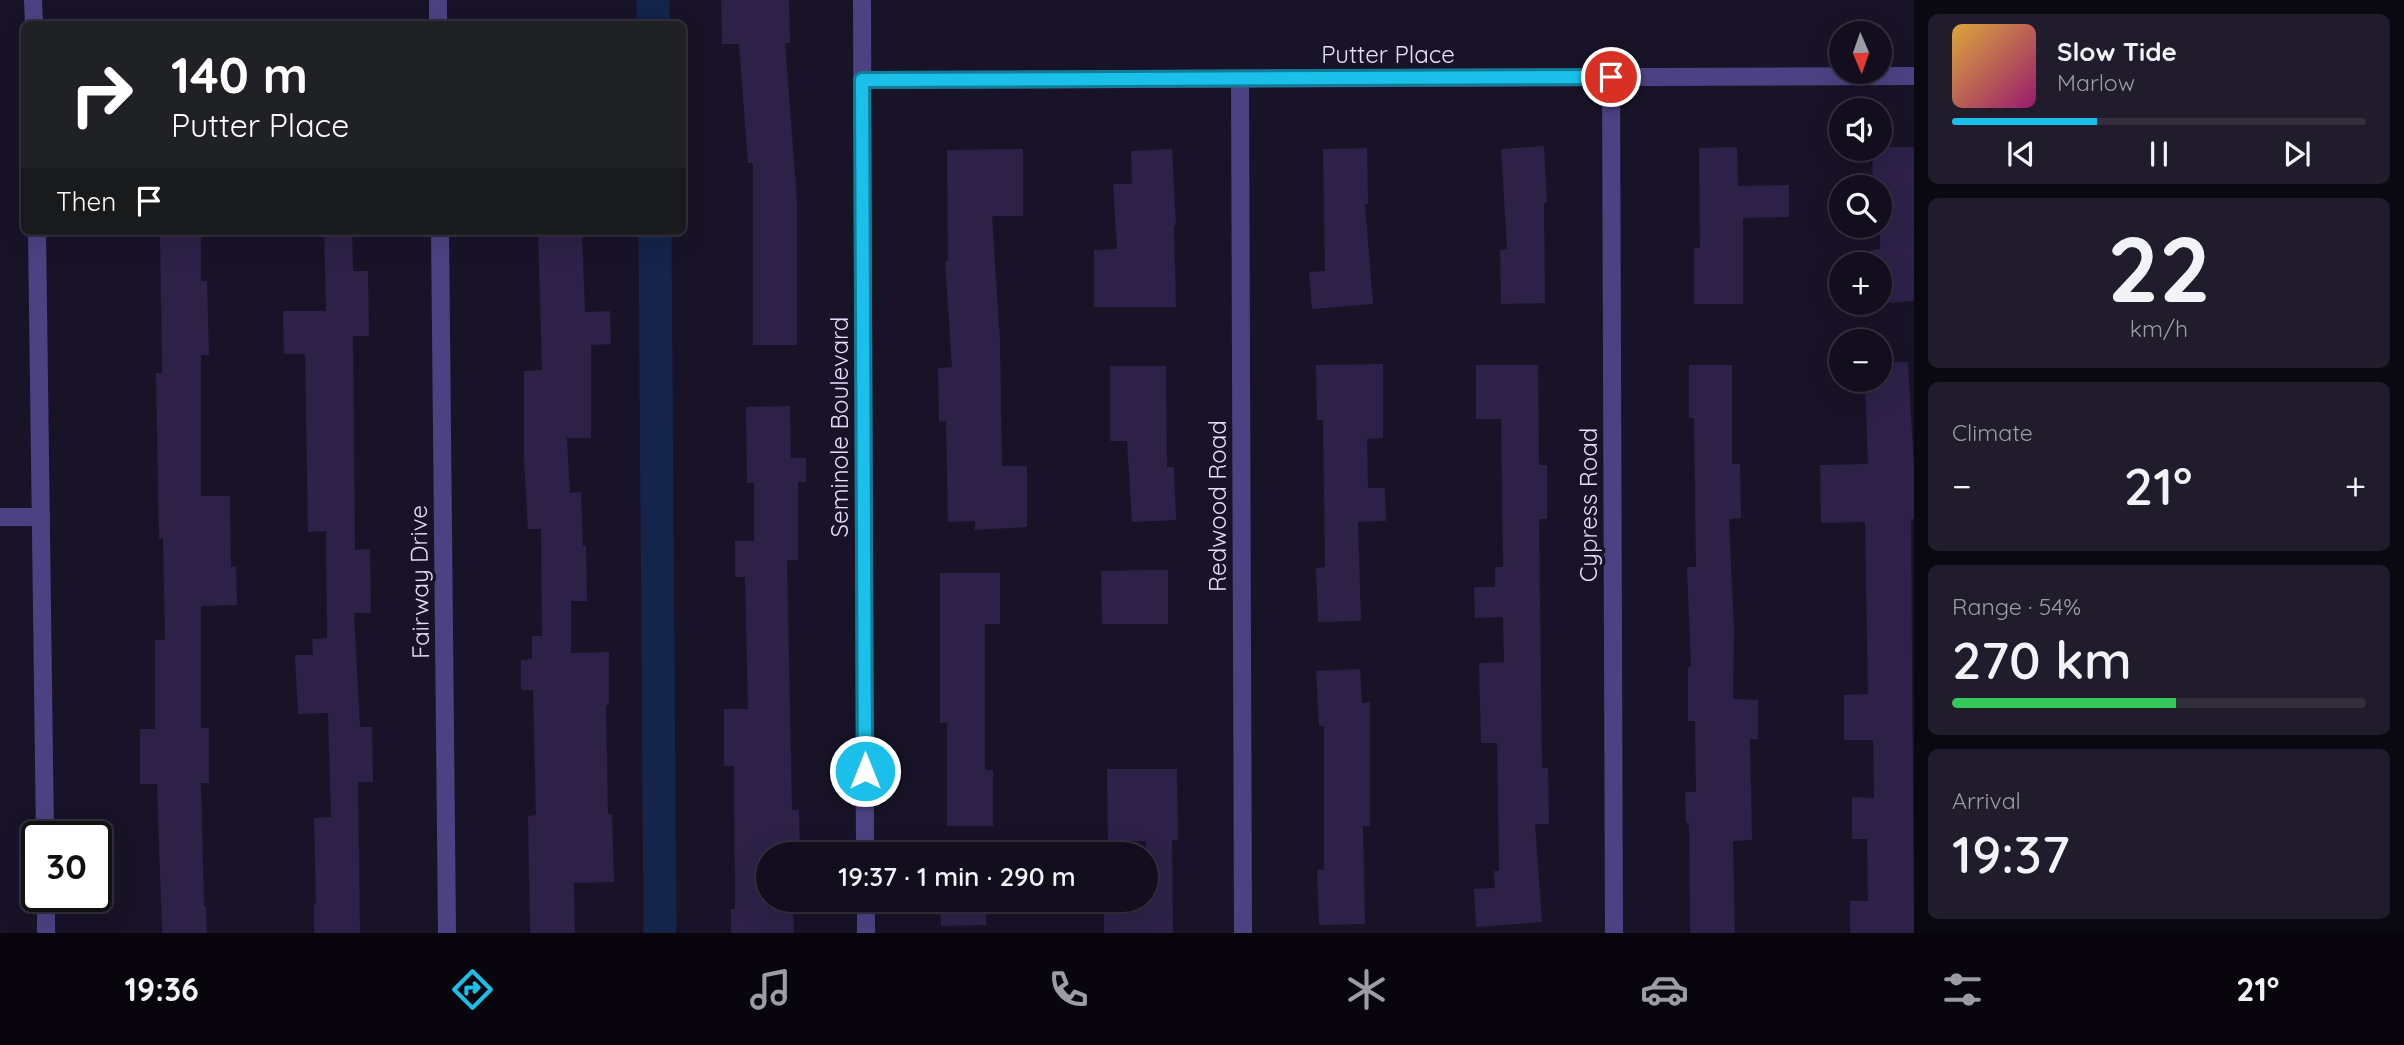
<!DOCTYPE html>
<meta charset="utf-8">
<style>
:root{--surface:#130e1e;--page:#201c2b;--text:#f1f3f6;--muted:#9d9ca4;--line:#322e3c;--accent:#1bc0ea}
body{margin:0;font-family:Quicksand,sans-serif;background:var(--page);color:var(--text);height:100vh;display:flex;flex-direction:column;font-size:26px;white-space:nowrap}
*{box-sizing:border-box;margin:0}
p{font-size:23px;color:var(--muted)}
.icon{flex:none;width:38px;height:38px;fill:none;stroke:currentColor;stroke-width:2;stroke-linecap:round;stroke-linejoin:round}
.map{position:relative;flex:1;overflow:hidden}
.details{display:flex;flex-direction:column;gap:14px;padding:14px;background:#0a0810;width:490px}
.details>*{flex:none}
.banner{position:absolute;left:21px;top:21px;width:665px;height:214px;border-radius:10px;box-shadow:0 7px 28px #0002,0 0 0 2px var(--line);background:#202124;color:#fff;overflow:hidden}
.needle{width:46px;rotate:178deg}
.buttons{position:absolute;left:1829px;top:21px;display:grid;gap:14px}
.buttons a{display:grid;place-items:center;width:63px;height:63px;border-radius:50%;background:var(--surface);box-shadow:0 7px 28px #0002,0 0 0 2px var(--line);font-size:35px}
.speed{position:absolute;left:21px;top:821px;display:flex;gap:14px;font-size:35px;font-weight:700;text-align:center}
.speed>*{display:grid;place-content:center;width:91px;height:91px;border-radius:50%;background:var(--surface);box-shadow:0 7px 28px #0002,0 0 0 2px var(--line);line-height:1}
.speed .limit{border:4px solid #111;border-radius:10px;background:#fff;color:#111}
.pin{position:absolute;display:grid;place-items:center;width:60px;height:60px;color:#fff;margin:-30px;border:4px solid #fff;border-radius:50%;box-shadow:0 2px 7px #0007}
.me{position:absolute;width:77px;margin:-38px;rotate:0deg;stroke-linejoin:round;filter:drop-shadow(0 0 5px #0008)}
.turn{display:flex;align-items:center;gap:24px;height:147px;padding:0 35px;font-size:32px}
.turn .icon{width:91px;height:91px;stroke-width:2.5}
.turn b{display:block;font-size:49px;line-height:60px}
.then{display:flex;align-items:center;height:66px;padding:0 35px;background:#0003;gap:14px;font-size:26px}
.big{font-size:52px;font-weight:600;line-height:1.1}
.details .card{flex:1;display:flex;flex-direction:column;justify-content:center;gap:10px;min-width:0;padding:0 24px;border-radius:10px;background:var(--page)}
.details .dial{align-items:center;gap:0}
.dial b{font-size:91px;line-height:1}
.song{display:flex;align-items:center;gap:21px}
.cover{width:84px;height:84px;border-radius:10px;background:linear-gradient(135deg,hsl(40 70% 55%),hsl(320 70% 35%))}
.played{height:7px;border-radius:4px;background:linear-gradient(90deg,var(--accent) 35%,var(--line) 35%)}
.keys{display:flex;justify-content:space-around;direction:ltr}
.heat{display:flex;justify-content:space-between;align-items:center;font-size:38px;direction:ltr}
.charge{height:10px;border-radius:5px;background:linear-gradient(90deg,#34c759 54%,var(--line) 0)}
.trip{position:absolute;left:756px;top:842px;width:402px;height:70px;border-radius:35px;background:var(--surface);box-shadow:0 7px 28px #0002,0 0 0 2px var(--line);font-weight:600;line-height:70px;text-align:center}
.tab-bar{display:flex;height:112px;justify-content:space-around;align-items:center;background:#08060c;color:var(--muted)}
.tab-bar .icon{width:49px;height:49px}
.tab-bar .current{color:var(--accent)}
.tab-bar b{font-size:32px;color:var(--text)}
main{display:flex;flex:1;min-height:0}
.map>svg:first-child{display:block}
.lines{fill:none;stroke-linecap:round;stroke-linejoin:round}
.canal{stroke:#14244b;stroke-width:33}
.building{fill:#2d2148}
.minor{stroke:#4c4283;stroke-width:18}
.route-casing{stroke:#127d98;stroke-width:18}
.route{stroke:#1bc0ea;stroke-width:12}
.labels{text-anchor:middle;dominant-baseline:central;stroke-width:7;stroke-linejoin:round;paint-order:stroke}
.street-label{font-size:24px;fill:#e4ddfc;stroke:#191328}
</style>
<main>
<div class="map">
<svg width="1914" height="933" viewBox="0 0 1914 933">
<rect width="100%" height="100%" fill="#191328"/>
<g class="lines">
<!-- canal -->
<g class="canal">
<path d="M653,0V24"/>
<path d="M655,231L660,933"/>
</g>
</g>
<!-- building -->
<g class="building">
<path d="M721,0H789L790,43H785L797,201V345H753V163H748L739,44H722Z"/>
<path d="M1544,146L1547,203H1544L1545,303L1501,304L1500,250L1507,249L1501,149Z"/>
<path d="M1737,147L1738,186L1789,185V217L1743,218V304H1694V248H1700L1699,148Z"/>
<path d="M1880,147H1914V301L1874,304L1880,303V264H1872L1871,250L1880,249V187H1873L1872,149H1880Z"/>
<path d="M1367,148L1368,204H1365L1373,304L1312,309L1309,272L1325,271L1323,149Z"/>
<path d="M1023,149V216H992L1000,341L1002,466H1027V527L975,530V521L948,522L946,421L939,422L938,368L952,367L945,261H948L947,150Z"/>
<path d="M1172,149L1176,225H1174L1176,307H1094V250L1117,249L1113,184H1132L1131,151Z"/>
<path d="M160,231H201V281H207L209,355H201V496H230L231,567L236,566L237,605L201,606V728H209V783H201L204,906H206L207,933H162L157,784H140V729H155V640H165L163,538H159L156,373H162Z"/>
<path d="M324,231H352L353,271H368L369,336H353L355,550L370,549L371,613H354L360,727H372L373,782H358L360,933H314V904H316L314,818L331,817L328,713L298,714L295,655H313L312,639L327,638L326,531L308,532L305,354H284L283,311H326Z"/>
<path d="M538,231H582L585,312L610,311L611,344L591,345V438H567L570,493L581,492L583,546H586L587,601H571V653L609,652V705H606L608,814H612L614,882L574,883L575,933H530L528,816L536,815L533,690H521V660L532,659V636H542L541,529H528L524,458V371L542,370Z"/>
<path d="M1908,362L1914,469V519H1911L1914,933H1850V901H1868L1867,839H1852V797L1874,798L1873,740H1844V695L1868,694L1865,522L1821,523L1820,465L1868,464L1865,380H1880V363Z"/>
<path d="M1383,364V438L1367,439L1368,488H1385L1386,521L1358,522L1361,621L1318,622L1316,568L1325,567L1323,420H1317L1316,365Z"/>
<path d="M1476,365H1538L1539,465H1547V519H1539L1542,768H1548L1549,824H1535L1542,922L1476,927L1474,889L1495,888L1494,871H1499L1497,743H1481L1479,663L1504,662L1503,617L1475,618L1474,587H1495V567H1503L1501,419H1476Z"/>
<path d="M1689,365H1732V464H1740L1741,518L1729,519L1734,632L1733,699L1758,700V739H1750L1752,840L1733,841L1735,933H1690L1689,823H1686L1685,792H1696L1695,721H1688V667H1691L1687,567H1696L1694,418H1689Z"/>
<path d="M1110,366H1166L1167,467H1174L1176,520L1132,522L1127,441H1110Z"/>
<path d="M790,406L791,458H806V482H798V560H787L792,810H799L800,854H768V908L793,907L794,933H731V909H735L734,766H724V709H748L745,577H735V541H754V483H747L746,407Z"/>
<path d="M1148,570H1168V624H1102L1101,571Z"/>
<path d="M940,573H1000V624H985V770H993V826H947V723H940Z"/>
<path d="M1360,669L1362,703L1370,702V826H1363L1365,924L1319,925L1317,870H1324V726H1319L1316,671Z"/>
<path d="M1107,769H1177L1178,840H1172L1173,933H1104V900H1146V841H1108Z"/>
<path d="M940,900H986V925L941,926Z"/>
</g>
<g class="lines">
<!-- minor -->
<g class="minor">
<path d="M33,0L34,24"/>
<path d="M438,0V24"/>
<path d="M862,0L865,854"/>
<path d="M1611,77L1614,933"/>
<path d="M1240,79L1243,933"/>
<path d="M862,80L1914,76"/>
<path d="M37,231L45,836"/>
<path d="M440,231L447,933"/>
<path d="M0,517H41"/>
<path d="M46,896V933"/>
<path d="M866,900V933"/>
</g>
</g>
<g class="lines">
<defs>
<path id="route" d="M865,771L862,80L1611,77"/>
</defs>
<!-- route casing -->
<use href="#route" class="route-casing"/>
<!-- route -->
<use href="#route" class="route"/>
</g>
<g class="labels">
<!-- street labels -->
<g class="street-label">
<text x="1388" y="54">Putter Place</text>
<text transform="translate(839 427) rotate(-90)">Seminole Boulevard</text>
<text transform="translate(1588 505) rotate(-90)">Cypress Road</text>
<text transform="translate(1217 506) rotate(-90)">Redwood Road</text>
<text transform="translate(419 582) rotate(-91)">Fairway Drive</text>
</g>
</g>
</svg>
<div class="buttons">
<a><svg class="needle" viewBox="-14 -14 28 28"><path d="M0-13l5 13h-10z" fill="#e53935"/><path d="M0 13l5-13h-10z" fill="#9d9ca4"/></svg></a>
<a><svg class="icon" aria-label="sound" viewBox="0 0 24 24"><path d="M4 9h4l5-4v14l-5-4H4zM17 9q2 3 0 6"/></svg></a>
<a><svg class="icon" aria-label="search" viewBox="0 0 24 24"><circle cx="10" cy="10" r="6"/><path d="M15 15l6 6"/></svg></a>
<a>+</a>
<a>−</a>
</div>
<div class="speed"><div class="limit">30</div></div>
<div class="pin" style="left:1611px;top:77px;background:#d93025"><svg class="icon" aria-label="arrive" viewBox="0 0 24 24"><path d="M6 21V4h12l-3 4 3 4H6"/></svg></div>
<svg class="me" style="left:865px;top:771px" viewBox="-20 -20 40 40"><circle r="17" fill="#1bc0ea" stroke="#fff" stroke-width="3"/><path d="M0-11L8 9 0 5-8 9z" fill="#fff"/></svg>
<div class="trip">19:37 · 1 min · 290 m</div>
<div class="banner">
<div class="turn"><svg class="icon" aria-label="right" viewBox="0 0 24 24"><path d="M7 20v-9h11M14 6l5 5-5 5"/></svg><div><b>140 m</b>Putter Place</div></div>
<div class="then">Then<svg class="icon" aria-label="arrive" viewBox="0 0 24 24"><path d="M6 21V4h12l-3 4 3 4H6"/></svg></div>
</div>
</div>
<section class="details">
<div class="card">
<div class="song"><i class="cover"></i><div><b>Slow Tide</b><p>Marlow</p></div></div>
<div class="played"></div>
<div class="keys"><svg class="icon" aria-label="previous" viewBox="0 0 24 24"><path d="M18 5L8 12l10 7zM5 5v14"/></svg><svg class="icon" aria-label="pause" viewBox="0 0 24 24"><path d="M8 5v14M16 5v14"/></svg><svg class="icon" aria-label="next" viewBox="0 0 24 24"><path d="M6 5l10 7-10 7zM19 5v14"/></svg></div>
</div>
<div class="card dial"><b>22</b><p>km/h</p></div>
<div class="card"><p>Climate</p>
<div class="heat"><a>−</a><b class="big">21°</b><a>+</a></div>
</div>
<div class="card"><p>Range · 54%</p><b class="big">270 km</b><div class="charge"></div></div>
<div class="card"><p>Arrival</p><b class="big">19:37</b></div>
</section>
</main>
<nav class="tab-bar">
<b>19:36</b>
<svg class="icon current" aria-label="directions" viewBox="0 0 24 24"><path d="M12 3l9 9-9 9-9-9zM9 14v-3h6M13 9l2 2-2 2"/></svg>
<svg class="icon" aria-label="music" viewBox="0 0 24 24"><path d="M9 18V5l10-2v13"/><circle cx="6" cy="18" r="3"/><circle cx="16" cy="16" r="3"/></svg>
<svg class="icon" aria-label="phone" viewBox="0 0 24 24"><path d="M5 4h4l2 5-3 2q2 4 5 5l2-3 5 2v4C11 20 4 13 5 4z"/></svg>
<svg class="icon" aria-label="climate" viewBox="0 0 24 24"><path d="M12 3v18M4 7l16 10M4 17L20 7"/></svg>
<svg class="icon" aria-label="car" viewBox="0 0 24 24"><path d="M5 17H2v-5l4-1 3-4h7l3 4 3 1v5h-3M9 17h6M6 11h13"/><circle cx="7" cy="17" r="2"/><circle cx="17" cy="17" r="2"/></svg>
<svg class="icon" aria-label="filters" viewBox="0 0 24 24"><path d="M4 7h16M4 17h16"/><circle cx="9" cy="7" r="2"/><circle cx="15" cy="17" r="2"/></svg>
<b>21°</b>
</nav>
